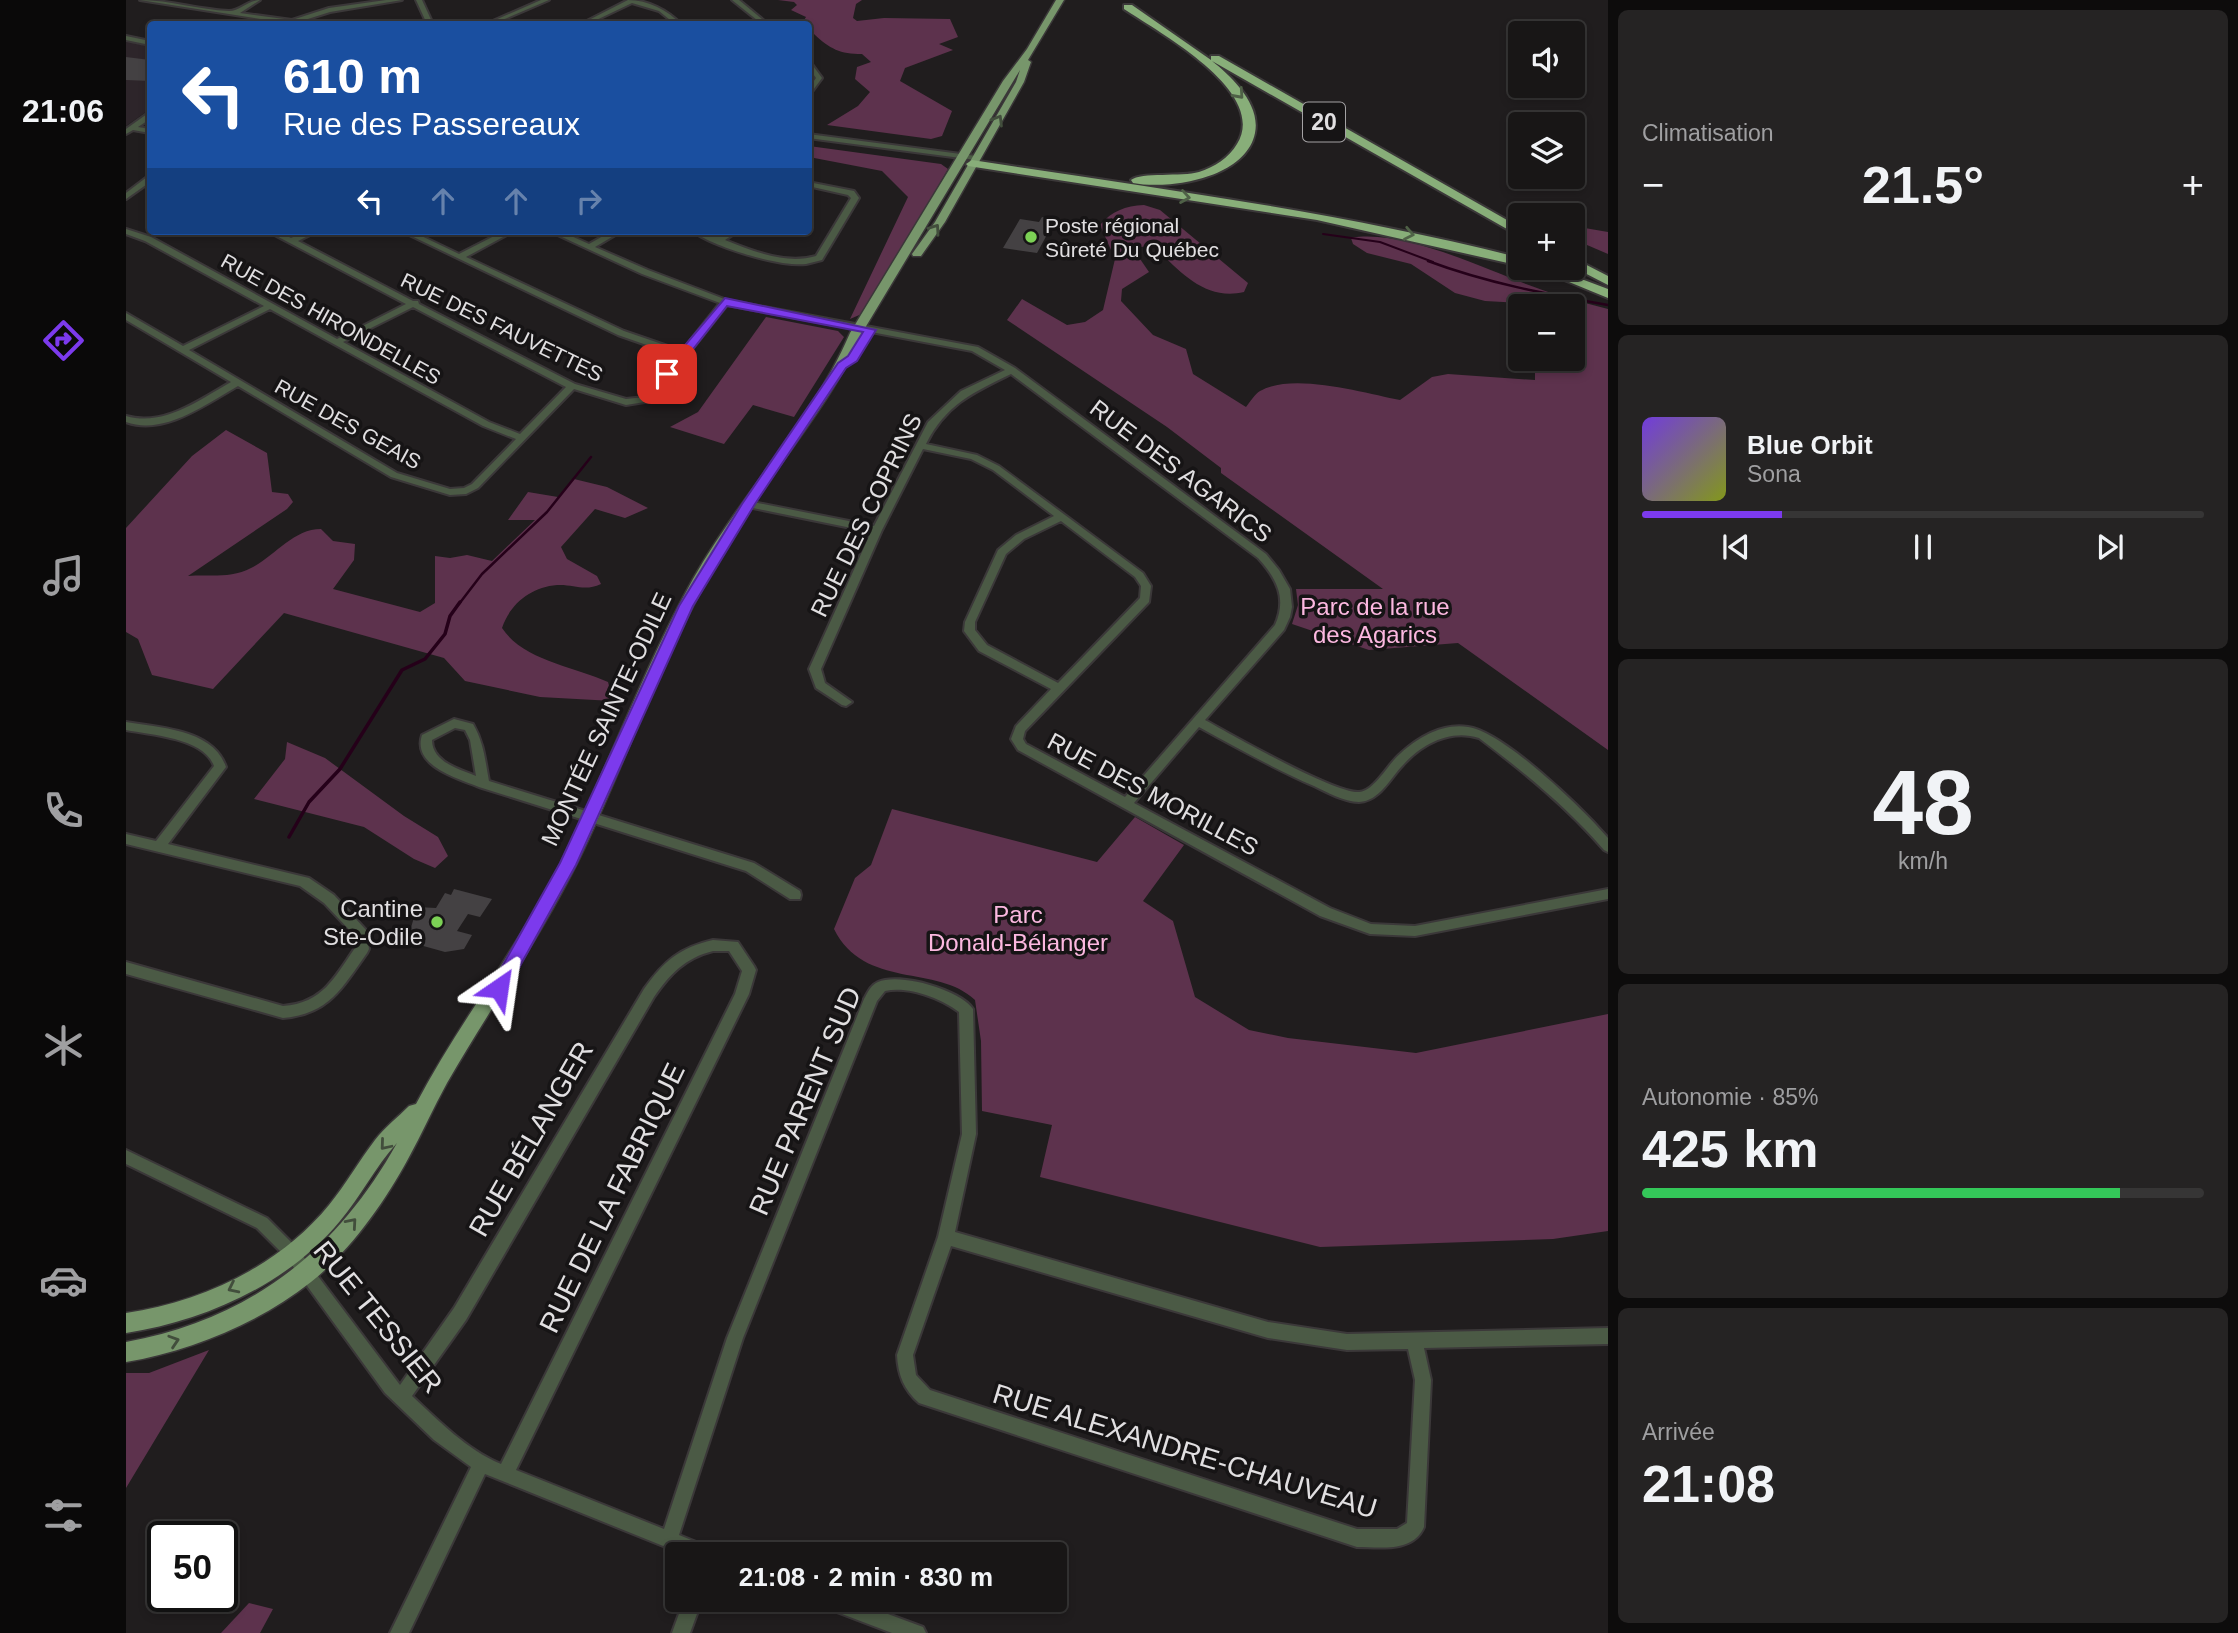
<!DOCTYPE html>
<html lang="fr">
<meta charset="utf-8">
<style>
:root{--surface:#181616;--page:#252323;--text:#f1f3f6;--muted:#9f9fa1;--line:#363535;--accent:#7c3aed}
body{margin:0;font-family:Arial,sans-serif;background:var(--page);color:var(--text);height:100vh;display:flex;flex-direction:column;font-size:26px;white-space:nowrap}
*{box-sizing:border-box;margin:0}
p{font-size:23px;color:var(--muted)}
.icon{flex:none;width:38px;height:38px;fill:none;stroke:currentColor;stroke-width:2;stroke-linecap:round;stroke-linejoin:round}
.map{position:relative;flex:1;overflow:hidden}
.drawer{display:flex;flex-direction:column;gap:10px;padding:10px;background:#0d0c0c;width:630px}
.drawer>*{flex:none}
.top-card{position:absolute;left:21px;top:21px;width:665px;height:214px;border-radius:7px;box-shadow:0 4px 10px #0003,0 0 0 2px var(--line);background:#1a4fa0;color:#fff;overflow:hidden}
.tools{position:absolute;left:1382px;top:21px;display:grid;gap:14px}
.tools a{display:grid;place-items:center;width:77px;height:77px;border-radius:7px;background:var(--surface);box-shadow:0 4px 10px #0003,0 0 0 2px var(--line);font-size:35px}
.speed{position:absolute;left:21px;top:1521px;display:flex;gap:14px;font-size:35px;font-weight:700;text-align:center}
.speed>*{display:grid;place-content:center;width:91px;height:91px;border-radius:50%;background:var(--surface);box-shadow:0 4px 10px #0003,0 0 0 2px var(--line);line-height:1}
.speed .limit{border:4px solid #111;border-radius:10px;background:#fff;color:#111}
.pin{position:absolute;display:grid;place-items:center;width:60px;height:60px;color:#fff;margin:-30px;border-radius:14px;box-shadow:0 4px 10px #0006}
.me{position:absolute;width:77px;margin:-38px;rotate:32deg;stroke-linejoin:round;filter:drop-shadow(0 0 5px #0008)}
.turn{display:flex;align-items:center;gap:24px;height:147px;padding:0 21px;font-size:32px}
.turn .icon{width:91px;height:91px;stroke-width:2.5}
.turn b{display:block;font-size:49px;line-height:60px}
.lanes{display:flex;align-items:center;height:66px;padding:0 21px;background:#0003;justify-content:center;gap:35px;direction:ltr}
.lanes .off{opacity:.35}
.big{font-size:52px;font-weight:800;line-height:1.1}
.drawer .widget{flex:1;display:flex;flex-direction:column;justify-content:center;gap:10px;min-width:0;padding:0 24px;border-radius:10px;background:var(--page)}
.drawer .dial{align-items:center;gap:0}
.dial b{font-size:91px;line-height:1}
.song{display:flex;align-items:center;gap:21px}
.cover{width:84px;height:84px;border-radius:10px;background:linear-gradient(135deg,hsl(260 70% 55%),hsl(70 70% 35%))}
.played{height:7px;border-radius:4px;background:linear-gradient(90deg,var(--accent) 25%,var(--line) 25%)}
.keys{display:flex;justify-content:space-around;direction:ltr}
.heat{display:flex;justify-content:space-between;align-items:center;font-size:38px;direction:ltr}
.charge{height:10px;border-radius:5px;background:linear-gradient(90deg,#34c759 85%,var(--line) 0)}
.trip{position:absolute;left:539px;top:1542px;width:402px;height:70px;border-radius:7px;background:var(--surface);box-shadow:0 4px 10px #0003,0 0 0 2px var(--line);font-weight:800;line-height:70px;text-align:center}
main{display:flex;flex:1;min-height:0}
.tabs{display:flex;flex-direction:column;width:126px;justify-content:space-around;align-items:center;background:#0a0909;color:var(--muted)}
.tabs .icon{width:49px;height:49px}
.tabs .active{color:var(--accent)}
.tabs b{font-size:32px;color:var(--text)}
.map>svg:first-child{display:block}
.built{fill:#2d252a}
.green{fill:#5d324d}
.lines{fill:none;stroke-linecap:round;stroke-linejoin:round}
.stream-far2{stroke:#250019;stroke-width:2}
.stream-far1{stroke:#250019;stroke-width:2.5}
.stream{stroke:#250019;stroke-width:3.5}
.building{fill:#444143}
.minor-casing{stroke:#3b3839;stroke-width:4}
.major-casing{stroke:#3b3839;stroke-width:3}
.highway-casing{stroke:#3b3839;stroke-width:4}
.minor{fill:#4b5a45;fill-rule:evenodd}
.major{fill:#77966b;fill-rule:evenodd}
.highway{fill:#88ae79;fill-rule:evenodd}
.oneway{stroke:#4f6147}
.oneway2{stroke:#424e3c}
.route{fill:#7c3aed;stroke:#51269a;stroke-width:2}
.poi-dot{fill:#7cd155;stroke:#161415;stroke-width:2.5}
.labels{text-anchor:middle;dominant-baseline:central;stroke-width:7;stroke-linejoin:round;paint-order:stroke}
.far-poi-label{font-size:21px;fill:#e1dfe1;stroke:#161415;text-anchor:start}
.far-street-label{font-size:21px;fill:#e1dfe1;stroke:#161415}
.shield{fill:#161415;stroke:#a4a2a4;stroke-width:2}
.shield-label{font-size:23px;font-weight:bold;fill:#e1dfe1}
.street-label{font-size:24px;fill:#e1dfe1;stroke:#161415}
.park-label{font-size:24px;fill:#fcb8e0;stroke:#161415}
.poi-label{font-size:24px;fill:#e1dfe1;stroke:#161415;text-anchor:end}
.near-street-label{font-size:28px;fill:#e1dfe1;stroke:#161415}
</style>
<main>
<nav class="tabs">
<b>21:06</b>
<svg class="icon active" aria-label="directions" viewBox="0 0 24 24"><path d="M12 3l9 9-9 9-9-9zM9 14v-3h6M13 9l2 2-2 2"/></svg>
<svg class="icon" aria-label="music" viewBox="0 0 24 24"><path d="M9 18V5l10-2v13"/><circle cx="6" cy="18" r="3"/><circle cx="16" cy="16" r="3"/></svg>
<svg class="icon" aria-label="phone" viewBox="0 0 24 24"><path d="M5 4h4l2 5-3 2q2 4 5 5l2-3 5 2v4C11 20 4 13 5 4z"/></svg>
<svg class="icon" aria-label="climate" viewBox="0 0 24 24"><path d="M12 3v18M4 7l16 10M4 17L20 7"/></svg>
<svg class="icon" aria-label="car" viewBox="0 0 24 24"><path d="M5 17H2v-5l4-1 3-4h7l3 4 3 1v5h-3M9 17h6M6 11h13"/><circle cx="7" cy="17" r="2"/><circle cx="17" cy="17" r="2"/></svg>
<svg class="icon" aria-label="filters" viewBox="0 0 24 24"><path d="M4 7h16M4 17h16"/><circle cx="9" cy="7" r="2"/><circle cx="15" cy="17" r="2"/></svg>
</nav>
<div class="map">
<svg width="1482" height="1633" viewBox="0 0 1482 1633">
<rect width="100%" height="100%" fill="#201d1e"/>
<!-- built -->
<path class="built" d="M0,41L24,47V109L0,126Z"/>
<!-- green -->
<g class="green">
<path d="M652,0H736L730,4L727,18L731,21L758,18L824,19L832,37L813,44L827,50L779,68L774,81L826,111L816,136L805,139L701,125L732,106L744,92L729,79L731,67L745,62L736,54C714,54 704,49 688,34C682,28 684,25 677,22L680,17L665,10L671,5L668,2Z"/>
<path d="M683,146L815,164L822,169L738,313L724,319L782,197L756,171L683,157Z"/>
<path d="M1018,205L1034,210L1122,283L1118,292C1078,301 1054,271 1027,246L1014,247L1012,256L1023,272L996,289L995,301L1027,335L1060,349L1067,374L1120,407C1124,402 1129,394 1134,391C1167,372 1238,393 1274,400L1306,377L1322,374L1409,380V359H1447V306L1359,301L1329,293L1285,264L1241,253L1227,244L1225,238C1274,229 1353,266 1400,284C1426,294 1454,302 1482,309V750L1332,643L1243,650L1166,624L1172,605L1170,589H1257L1095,473V468L1041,427L881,320L896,299L941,325L959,322L977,310L989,259L974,225C986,211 999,206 1018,205Z"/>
<path d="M1447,226L1482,232V254L1447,239Z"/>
<path d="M640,317L712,331L718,337L668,417L627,405L598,444L544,427L572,412Z"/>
<path d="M100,430L141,453L146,492L162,494L167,502L161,509L62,576C83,574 105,579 125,568C149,556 167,529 195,529L207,541L229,544L228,560L207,589L294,612L309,603V556L324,558L341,555L366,561L409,520H382L402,492L432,497L448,479L481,487L522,508L499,518L469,509L435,547L441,559L471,576L475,584C458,592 448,584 431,585C405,587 384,604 376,628C398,661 448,666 482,682L487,701L414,697L339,681L318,658L158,613L87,689L26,675L12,639L0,632V528L66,456Z"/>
<path d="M161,742L199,758L278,816L312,837L322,856L309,868L288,859L238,827L128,799L159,759Z"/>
<path d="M766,809L971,862L1009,817L1058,845L1017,901L1047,921L1069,997L1123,1030L1162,1038L1290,1053L1482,1014V1231L1427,1239L1194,1247L914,1177L926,1125L856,1111L855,1041L849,1000C812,964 738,990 708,929L729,878L745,865Z"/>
<path d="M83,1350L0,1488V1373H23Z"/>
<path d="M123,1603L147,1609L134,1633H95Z"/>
</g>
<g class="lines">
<!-- stream-far2 -->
<path class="stream-far2" d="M1197,234L1254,242L1307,262"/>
<!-- stream-far1 -->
<g class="stream-far1">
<path d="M1302,261C1361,283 1420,294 1482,305"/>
<path d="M333,604L356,574L421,512L465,457"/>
</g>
<!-- stream -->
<path class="stream" d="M163,837L183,802L214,769L276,670L299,659L319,634L324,616L334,602"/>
</g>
<!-- building -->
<g class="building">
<path d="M0,57L24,60V81L0,80Z"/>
<path d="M916,217L929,220L911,253L877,248L894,219L913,222Z"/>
<path d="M328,889L366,899L354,917L342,914L331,931L346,935L338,949L319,952L283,942L289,931H284L291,907L310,908L319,893L325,895Z"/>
</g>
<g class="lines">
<defs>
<g id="minor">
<path d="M14,0C44,0 73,10 103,11C114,11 122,0 134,0L114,13L166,20L203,8L260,0H276L204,12L166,24Z"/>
<path d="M290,0H296L307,24H301Z"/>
<path d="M415,0H423L367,24H360Z"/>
<path d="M502,0C522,0 541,10 555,24H549L533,11L506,3L462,24H455Z"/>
<path d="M606,0H613L642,24H636Z"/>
<path d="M0,36L24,41V45L0,40Z"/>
<path d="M682,59L696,78L682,97V89L690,78L682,67Z"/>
<path d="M21,114H24V119L12,127L24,129V133L7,130L0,134V129Z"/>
<path d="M682,134L850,156L854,158L850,160L682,138Z"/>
<path d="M21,177H24V182L0,199V193Z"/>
<path d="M682,182L728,191L733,198L696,260C691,261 685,263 680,264C653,267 588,247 566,231H577L592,237L602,231H612L599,240C627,251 660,265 690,256L725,198L722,195L682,186Z"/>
<path d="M0,229L25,237L211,339L280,304L141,231H151L165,238L181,231H192L172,241L287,301H292L293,304L449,384L500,399L519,397L552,356L492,335L275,231H285L333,254L378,231H388L340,257L498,331L556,351L594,303L516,274L423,231H434L463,244L486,231H496L469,247L522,270L601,300L852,347L889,368L1140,554L1153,570L1164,589L1166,607L1164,617L1158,630L1079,720C1106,735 1209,794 1233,792C1249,791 1263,762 1275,753C1293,737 1317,723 1342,727C1378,732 1457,809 1482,838V852L1478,850C1441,807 1398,772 1353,738C1324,729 1296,744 1277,765C1264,778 1254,801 1233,802C1218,802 1201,792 1188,786C1149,769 1111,748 1073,727L1008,803L1204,908L1245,924L1289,926L1482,889V899L1289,936L1244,934L1194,916L892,750L885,739L890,726L925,689L853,651L838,631L839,622L872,550L890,535L928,516L867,470L845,459L797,449L756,530L695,669L699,683L726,702L720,706L716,705L690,688L683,669L745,532L622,507L617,504L622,501L748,526L802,422L835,391L879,370L846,351L601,305L525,401L500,405L448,389L352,488L340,494L324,495L265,477L112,386C80,404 38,436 0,422V416C38,427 73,400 105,382L0,320V313L57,346L138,306L19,241L0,234ZM287,307L440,387L394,434L363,422L217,342ZM144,309L357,426L390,439L346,484L338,488L324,489L271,473L63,350ZM885,374L1132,558C1151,579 1161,598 1149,625L999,797L900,744L897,739L899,731L1023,602L1025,586L1017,573L873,466L851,455L800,444C820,404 848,392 885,374ZM935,521L1009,577L1015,586L1014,598L932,683L861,645L849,630V622L880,554L898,539Z"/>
<path d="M328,719L347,724C358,743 359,760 363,781L628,863L674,891L675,895L674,899H664L620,871L353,787C331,778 286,766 296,735ZM329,728L339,730L344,740L350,776C333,769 306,762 306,740Z"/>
<path d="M0,722C34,728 87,729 100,767L42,844L183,878L208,895L240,930L243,949L241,953C216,988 203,1014 157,1018L0,974V962L157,1006C197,1003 208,978 229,948V936L198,903L174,886L0,844V834L30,841L88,766C78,738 26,735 0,730Z"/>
<path d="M587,940L612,942L628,966L630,970L623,994L390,1470L538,1529L601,1338L738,999C742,992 745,985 752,982C773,972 835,990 847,1009L850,1134L829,1232L1142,1322L1221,1334L1482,1328V1344L1298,1348L1305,1380L1298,1527C1287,1553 1253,1547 1231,1547L793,1403C778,1390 772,1375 771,1355L812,1237L836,1134L833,1012C814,998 783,986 759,991L751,1001L617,1338L553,1535L585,1548L588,1554H557L359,1474L283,1633H264L345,1467L308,1440L259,1393L160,1257L131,1228L0,1164V1150L141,1218L170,1247L274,1385L328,1308L518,989C538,961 553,948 587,940ZM587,951H603L616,971L609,994L375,1464C341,1450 313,1421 286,1396L340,1320L528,997C544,974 559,958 587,951ZM825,1246L1142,1338L1221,1350L1282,1349L1289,1380L1281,1523L1271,1529H1231L804,1390L790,1375L787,1355Z"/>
<path d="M558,1600H576L564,1633H546Z"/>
<path d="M692,1600H724L797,1627L800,1633H766L695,1606Z"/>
</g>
<path id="major" d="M930,0H938L902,60L905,62L898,82L819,222L795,256H787L786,254L809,222L890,82L894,70L736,333C716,380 686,420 657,461C624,508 593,555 567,606C524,687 494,775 454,857C415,936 365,1007 321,1083C307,1108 296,1134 282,1159C258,1203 225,1250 185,1282C133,1323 65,1351 0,1362V1342C124,1319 210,1252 271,1143C249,1167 235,1196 214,1221C162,1284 79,1321 0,1333V1313C76,1302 153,1266 203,1205C220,1184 233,1161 249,1140C259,1127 272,1117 283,1106L290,1104C330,1028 382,961 423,886C476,786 512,678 567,579C615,494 686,422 724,333L877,81L901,49Z"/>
<g id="highway">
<path d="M998,5H1006L1085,60V56H1093L1395,228V237L1086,61C1105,76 1135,104 1129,133C1120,178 1044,190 1007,183L1005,180C1015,172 1056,177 1073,172C1088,167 1103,158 1111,144C1143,92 1034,33 998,9Z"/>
<path d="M846,160C1030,188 1214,212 1395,258V266L1191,220L842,166L840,164Z"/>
<path d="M1447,258L1482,276V285L1447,267Z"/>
<path d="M1409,268H1426L1482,289V298Z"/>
</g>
</defs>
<!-- minor casing -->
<use href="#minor" class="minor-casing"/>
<!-- major casing -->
<use href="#major" class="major-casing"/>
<!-- highway casing -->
<use href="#highway" class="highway-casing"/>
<!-- minor -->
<use href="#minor" class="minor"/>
<!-- major -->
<use href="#major" class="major"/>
<!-- highway -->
<use href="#highway" class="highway"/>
</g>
<!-- one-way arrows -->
<defs><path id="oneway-chevron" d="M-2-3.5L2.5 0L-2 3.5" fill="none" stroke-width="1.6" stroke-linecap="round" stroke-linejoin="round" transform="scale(1.75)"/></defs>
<g class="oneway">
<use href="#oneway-chevron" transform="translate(1113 94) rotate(48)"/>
<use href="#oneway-chevron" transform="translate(1059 197) rotate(9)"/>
<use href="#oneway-chevron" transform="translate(1283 234) rotate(11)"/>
</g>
<g class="oneway2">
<use href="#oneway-chevron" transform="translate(872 120) rotate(-59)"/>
<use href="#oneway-chevron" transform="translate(809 229) rotate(-55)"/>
<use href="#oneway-chevron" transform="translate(259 1145) rotate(130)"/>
<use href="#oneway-chevron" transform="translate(226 1223) rotate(-49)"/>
<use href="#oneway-chevron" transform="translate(107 1288) rotate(154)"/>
<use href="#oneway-chevron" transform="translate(48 1341) rotate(-18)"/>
</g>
<!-- route -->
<path class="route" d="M599,298L750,330L731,361L720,368L629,504L567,606L450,865L379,993L373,995L364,988L434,863L553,606L616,504L712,363L722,356L737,332L601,306L546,376H537V371Z"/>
<!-- markers -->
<g class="poi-dot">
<circle cx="905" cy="237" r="7"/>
<circle cx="311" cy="922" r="7"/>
</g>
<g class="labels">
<!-- far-poi labels -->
<g class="far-poi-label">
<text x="919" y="225">Poste régional<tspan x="919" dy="24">Sûreté Du Québec</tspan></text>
</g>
<!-- far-street labels -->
<g class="far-street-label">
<text transform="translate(205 319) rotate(29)">RUE DES HIRONDELLES</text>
<text transform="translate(376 327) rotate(26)">RUE DES FAUVETTES</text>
<text transform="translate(222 424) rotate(29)">RUE DES GEAIS</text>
</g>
<!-- shield labels -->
<rect class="shield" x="1177" y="102.5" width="42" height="39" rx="5"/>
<g class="shield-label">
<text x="1198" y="122">20</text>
</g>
<!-- street labels -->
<g class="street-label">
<text transform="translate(1055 471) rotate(37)">RUE DES AGARICS</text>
<text transform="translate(740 515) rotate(-64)">RUE DES COPRINS</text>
<text transform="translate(480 719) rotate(-65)">MONTÉE SAINTE-ODILE</text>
<text transform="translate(1027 794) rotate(28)">RUE DES MORILLES</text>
</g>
<!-- park labels -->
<g class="park-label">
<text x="1249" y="606">Parc de la rue<tspan x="1249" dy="28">des Agarics</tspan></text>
<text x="892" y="914">Parc<tspan x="892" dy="28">Donald-Bélanger</tspan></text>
</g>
<!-- poi labels -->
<g class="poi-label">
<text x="297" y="908">Cantine<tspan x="297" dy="28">Ste-Odile</tspan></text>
</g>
<!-- near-street labels -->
<g class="near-street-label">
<text transform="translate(679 1101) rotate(-67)">RUE PARENT SUD</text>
<text transform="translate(405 1139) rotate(-60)">RUE BÉLANGER</text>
<text transform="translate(486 1198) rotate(-64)">RUE DE LA FABRIQUE</text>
<text transform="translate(252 1317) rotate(51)">RUE TESSIER</text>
<text transform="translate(1059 1451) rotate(17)">RUE ALEXANDRE-CHAUVEAU</text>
</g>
</g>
</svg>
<div class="tools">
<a><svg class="icon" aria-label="sound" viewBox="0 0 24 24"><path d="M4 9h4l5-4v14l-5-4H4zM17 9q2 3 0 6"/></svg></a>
<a><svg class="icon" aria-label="layers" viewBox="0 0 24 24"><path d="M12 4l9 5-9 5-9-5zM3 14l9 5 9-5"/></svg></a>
<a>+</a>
<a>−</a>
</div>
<div class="speed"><div class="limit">50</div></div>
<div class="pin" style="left:541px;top:374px;background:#d93025"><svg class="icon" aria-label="arrive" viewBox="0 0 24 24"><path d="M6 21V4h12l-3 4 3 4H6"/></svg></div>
<svg class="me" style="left:373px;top:988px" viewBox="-20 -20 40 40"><path d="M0-17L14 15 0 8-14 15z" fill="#7c3aed" stroke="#fff" stroke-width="4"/></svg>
<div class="trip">21:08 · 2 min · 830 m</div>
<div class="top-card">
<div class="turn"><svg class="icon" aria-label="left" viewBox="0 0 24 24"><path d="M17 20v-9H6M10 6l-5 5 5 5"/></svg><div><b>610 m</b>Rue des Passereaux</div></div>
<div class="lanes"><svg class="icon" aria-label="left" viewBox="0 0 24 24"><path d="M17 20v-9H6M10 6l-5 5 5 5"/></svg><svg class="icon off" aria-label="ahead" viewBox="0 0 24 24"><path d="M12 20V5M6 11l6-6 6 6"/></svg><svg class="icon off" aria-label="ahead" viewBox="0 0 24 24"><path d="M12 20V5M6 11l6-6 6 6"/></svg><svg class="icon off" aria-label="right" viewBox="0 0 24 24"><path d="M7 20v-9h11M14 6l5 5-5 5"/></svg></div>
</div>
</div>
<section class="drawer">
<div class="widget"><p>Climatisation</p>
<div class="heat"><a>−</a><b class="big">21.5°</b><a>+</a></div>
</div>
<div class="widget">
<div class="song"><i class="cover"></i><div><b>Blue Orbit</b><p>Sona</p></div></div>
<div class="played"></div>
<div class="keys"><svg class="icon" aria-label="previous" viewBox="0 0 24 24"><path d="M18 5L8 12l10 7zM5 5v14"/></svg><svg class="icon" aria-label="pause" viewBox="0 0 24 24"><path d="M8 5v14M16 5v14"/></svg><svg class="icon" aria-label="next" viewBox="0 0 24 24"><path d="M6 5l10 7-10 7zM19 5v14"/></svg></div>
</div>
<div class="widget dial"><b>48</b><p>km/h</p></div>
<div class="widget"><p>Autonomie · 85%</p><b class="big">425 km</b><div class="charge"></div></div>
<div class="widget"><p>Arrivée</p><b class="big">21:08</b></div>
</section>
</main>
